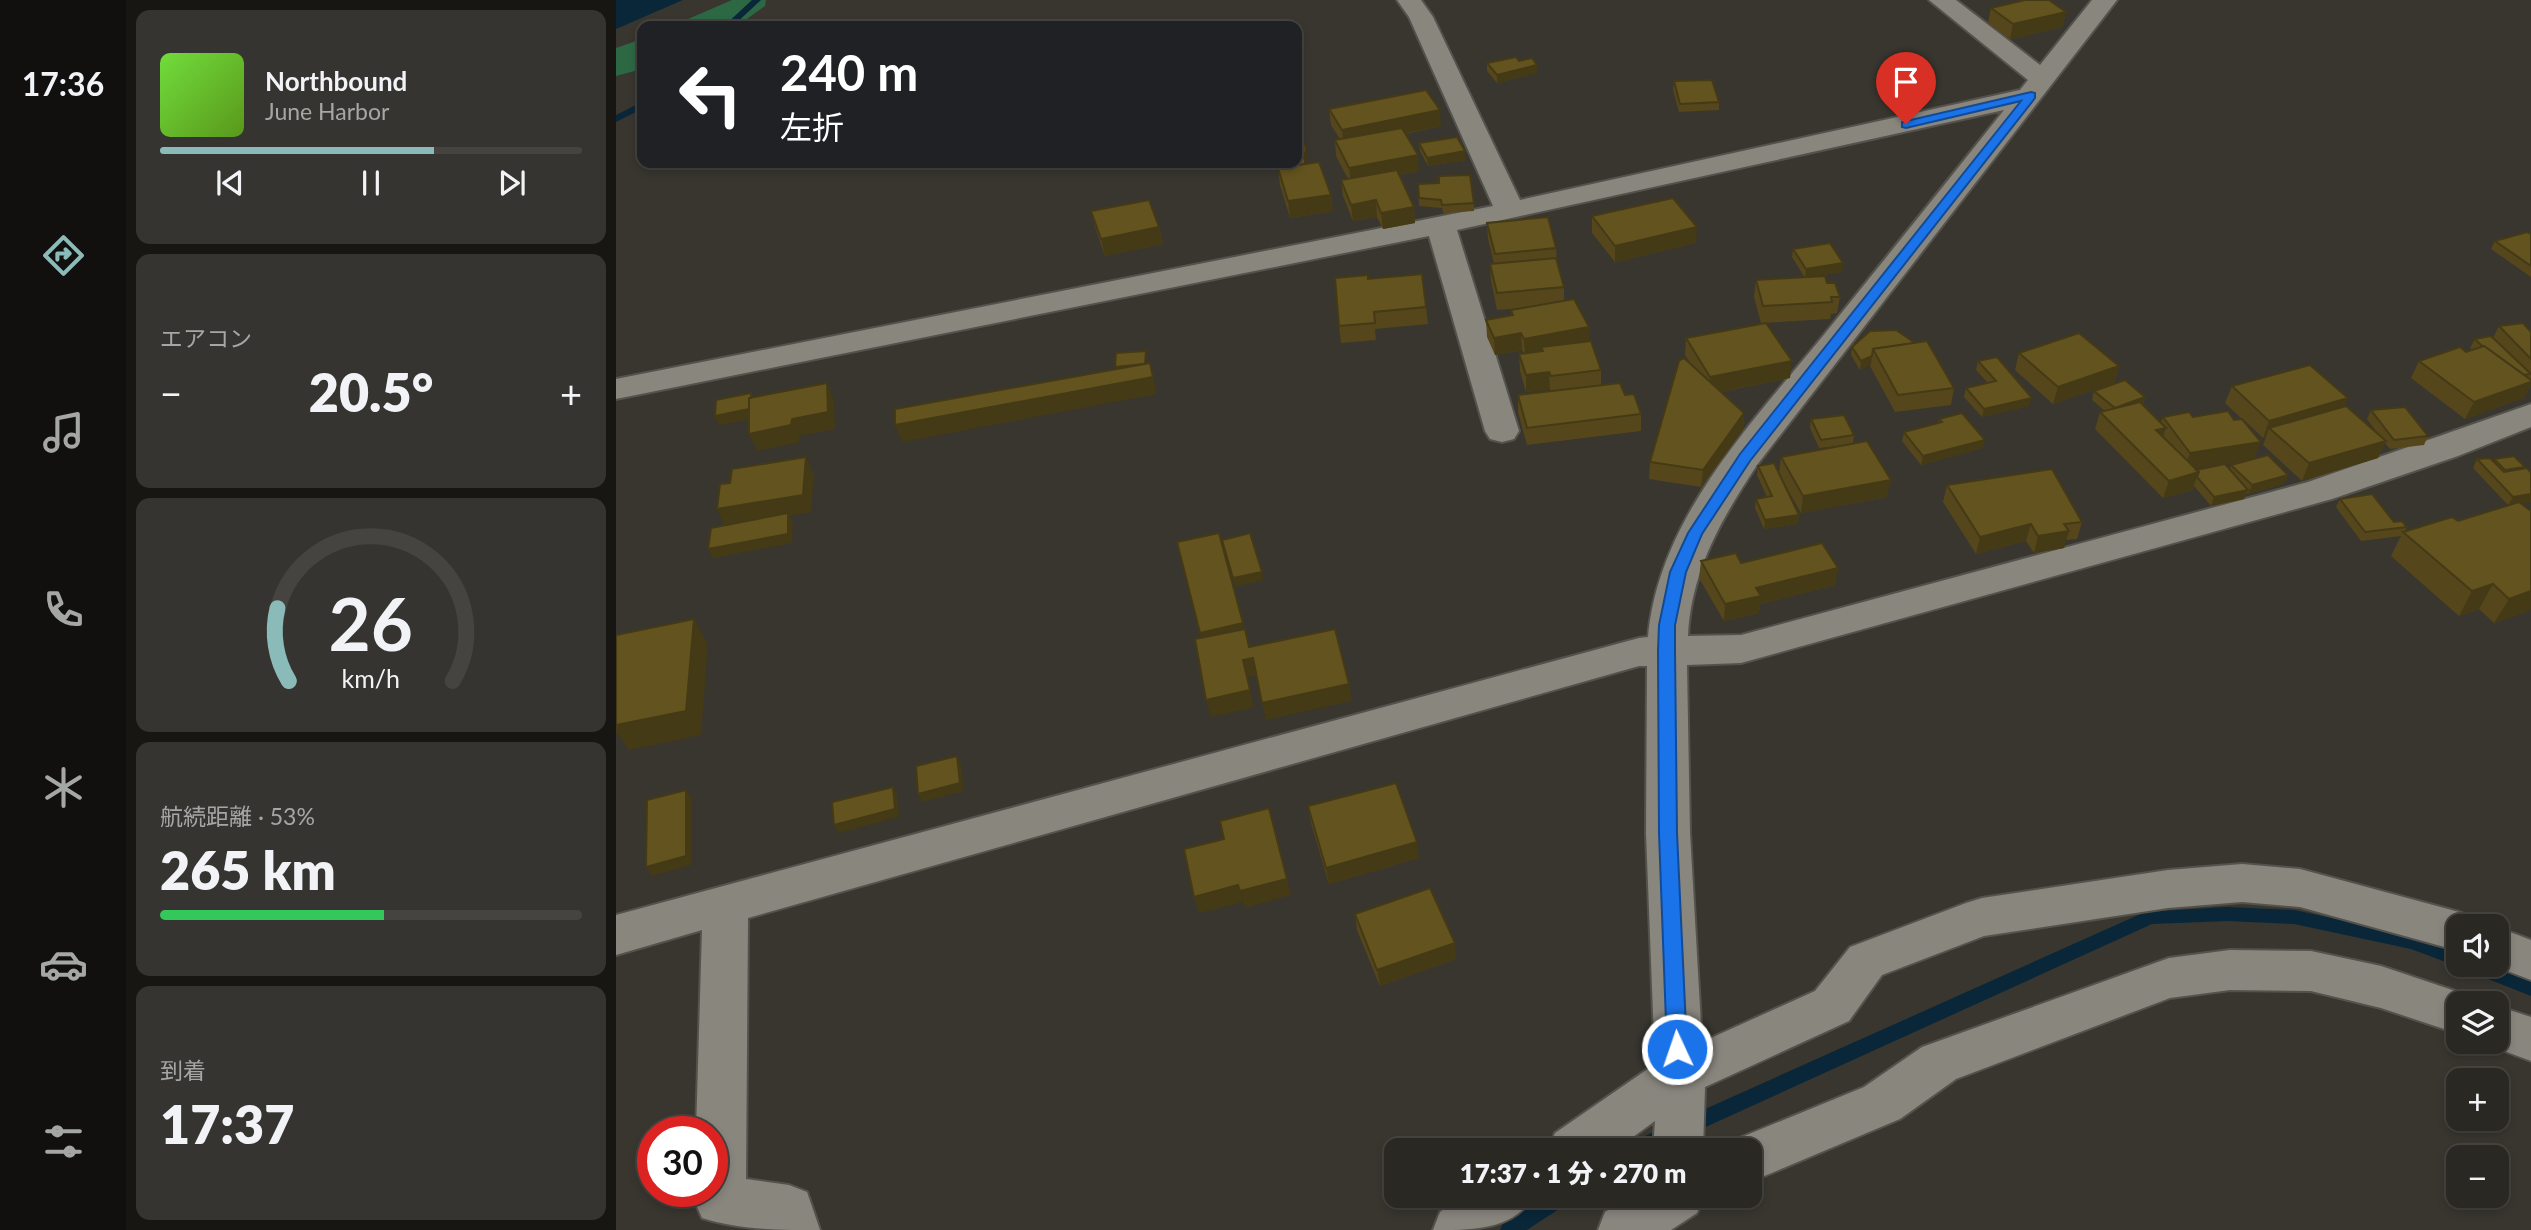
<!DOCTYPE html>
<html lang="ja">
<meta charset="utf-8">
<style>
:root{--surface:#2a2823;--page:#363430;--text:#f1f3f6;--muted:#a5a6a6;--line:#464441;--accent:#8bbbb9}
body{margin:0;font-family:Lato,"Noto Sans JP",sans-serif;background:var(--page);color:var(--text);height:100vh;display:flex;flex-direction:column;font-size:26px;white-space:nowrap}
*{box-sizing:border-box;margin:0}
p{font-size:23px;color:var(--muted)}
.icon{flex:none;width:38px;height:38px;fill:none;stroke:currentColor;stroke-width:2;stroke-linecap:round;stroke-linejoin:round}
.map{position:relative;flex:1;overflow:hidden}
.details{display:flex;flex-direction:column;gap:10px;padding:10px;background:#171613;width:490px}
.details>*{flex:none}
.hud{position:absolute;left:21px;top:21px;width:665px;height:147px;border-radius:14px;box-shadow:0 4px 10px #0003,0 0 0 2px var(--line);background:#202124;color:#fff;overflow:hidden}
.buttons{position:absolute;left:1830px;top:914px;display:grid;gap:14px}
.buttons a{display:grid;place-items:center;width:63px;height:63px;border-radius:14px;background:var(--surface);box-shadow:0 4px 10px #0003,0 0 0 2px var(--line);font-size:35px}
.speed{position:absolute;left:21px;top:1116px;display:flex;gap:14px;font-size:35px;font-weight:700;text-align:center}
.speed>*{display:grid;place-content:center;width:91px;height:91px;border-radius:50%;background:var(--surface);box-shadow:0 4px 10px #0003,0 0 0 2px var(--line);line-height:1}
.speed .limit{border:10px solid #d22;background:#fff;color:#111}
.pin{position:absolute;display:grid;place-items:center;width:60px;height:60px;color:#fff;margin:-72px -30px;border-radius:50% 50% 50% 0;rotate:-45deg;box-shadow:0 0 7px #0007}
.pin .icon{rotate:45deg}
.me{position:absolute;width:77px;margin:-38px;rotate:357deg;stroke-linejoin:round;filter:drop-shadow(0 0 5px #0008)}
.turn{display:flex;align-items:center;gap:24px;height:147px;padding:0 28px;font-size:32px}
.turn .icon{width:91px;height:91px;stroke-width:2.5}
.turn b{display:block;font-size:49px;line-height:60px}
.big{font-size:52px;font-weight:800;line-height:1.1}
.details .widget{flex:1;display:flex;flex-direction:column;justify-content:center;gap:10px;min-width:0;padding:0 24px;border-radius:14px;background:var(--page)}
.details .dial{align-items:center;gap:0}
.dial svg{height:182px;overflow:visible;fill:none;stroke:var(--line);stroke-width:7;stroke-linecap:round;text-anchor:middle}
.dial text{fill:var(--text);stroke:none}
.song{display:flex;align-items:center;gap:21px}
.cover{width:84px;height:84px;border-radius:10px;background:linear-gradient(135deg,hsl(100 70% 55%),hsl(90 70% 35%))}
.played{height:7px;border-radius:4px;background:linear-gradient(90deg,var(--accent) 65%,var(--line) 65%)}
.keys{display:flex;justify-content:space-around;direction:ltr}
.heat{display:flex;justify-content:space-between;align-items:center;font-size:38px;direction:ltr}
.charge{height:10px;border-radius:5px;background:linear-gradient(90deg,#34c759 53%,var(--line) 0)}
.trip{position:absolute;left:768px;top:1138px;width:378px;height:70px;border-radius:14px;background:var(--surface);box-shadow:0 4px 10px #0003,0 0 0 2px var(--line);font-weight:800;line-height:70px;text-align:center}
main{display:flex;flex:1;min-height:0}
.dock{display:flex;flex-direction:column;width:126px;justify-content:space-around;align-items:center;background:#11100e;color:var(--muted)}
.dock .icon{width:49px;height:49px}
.dock .selected{color:var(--accent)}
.dock b{font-size:32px;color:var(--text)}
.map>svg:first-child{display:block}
.green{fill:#2d6844}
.water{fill:#092739}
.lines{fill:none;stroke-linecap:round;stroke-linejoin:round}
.stream{fill:#092739;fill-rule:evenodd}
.minor-casing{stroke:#54524c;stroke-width:4}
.minor{fill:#89867e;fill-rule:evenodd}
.wall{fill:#55471b;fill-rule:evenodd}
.shaded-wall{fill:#453a16}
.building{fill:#63531f;stroke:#453a16;stroke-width:2}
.route{fill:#1a73e8;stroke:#114b97;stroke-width:2}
</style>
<main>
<nav class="dock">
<b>17:36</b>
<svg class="icon selected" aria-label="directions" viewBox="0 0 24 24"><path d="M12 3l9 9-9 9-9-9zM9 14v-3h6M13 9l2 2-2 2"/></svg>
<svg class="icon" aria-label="music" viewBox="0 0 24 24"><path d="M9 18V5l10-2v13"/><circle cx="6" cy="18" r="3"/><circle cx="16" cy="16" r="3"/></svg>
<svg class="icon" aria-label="phone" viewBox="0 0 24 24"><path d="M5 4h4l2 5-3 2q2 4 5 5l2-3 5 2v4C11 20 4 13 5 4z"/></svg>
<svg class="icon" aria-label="climate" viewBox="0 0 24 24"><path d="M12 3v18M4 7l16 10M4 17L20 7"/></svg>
<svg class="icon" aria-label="car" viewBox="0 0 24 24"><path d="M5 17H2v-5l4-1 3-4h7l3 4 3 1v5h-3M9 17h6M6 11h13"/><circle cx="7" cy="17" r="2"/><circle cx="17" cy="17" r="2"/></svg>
<svg class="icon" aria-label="filters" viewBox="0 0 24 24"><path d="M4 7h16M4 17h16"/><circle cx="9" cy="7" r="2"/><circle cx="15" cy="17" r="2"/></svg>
</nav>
<section class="details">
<div class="widget">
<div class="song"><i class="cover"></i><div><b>Northbound</b><p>June Harbor</p></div></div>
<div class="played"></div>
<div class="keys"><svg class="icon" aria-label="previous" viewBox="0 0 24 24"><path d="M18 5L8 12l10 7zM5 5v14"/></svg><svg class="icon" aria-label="pause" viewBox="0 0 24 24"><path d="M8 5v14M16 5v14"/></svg><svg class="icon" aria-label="next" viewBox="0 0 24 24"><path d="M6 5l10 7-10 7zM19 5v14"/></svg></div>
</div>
<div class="widget"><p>エアコン</p>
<div class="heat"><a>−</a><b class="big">20.5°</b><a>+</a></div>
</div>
<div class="widget dial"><svg viewBox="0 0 100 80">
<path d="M14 69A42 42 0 1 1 86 69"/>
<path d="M14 69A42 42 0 0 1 9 37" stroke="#8bbbb9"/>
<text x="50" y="56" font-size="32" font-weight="700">26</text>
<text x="50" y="72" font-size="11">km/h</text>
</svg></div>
<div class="widget"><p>航続距離 · 53%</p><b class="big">265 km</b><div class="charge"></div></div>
<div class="widget"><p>到着</p><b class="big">17:37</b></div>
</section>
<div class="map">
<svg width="1915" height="1230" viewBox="0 0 1915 1230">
<rect width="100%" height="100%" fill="#38362f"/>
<!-- green -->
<g class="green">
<path d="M116,0H150L149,6L121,26H56Z"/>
<path d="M26,39V69L0,76V48Z"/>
</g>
<!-- water -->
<path class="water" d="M0,0H67L0,29Z"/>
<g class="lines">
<!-- stream -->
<g class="stream">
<path d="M136,0H145L117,26H108Z"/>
<path d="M26,102V109L0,122V115Z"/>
<path d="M1611,907L1678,910L1796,935L1843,952V964H1873L1915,980V996L1847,969L1846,966L1843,967L1795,949L1678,924L1611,921L1536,924L1039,1150H1009L1011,1144L1529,912Z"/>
<path d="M931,1195H957L955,1201L911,1230H884L887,1223Z"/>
</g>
<defs>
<g id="minor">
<path d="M781,0H805L817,17L904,200L1404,90L1412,80L1313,0H1340L1424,65L1476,0H1501L1141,465C1106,518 1075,571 1072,636L1125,635L1692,482L1915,404V427L1842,456L1716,499L1125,663L1071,665L1074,833L1086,1042L1199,991L1234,947L1350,903L1366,898L1552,870L1626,864L1684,869L1843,912L1859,918L1863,926H1843V951L1684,907L1626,902L1552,908L1368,936L1266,975L1233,1021L1089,1087L1087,1150H1037L1039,1121L999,1150H932L939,1133L1039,1064L1030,833L1031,666H1023L132,918L130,1179L173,1185L191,1192L204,1230C164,1230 124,1230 86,1218L78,1200V1192H96V1132H80L86,930L0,955V915L1023,638L1032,637C1043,514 1142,417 1215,326C1273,254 1331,182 1388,110L841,230L903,431L898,439L886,442L874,439L869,431L813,236L0,399V379L877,206L793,17Z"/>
<path d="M1881,927L1915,940V980L1873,964H1881Z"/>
<path d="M1614,950L1695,951L1765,966L1860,998L1862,1003H1843V1034L1765,1008L1695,991L1614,990L1554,998L1340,1079L1284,1119L1134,1182V1150H1112L1116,1141L1248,1087L1306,1047L1553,958Z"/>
<path d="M1881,1006L1915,1017V1061L1864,1042L1881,1041Z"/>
<path d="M848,1195H918C898,1230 859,1230 817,1230L824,1212Z"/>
<path d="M1016,1195H1089L1081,1213L1055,1230H982L989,1212Z"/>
</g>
</defs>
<!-- minor casing -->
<use href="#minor" class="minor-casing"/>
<!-- minor -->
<use href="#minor" class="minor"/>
</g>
<!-- wall -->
<g class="wall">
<path d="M1375,8L1450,12L1446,27L1394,39L1372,23Z"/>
<path d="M903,61L921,73L881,83L871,71V63Z"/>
<path d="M1058,81L1103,102V110L1063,112L1057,90Z"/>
<path d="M713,109L825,126L790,134L803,171L783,175L798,207L799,223L767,229L761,217L737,221L727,196L725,180L732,179L720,156L719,140L724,139L715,125Z"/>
<path d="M803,143L850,160L812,166L804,151Z"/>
<path d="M681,145L692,161H689L690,164L715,195L717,211L674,218L664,185L662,168L676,166Z"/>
<path d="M823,183L858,203V211L827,213L826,208L803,206L802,184Z"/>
<path d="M475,211L543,227L547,244L489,256L479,227Z"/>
<path d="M976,216L1080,243L999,262L976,233Z"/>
<path d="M871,223L940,248L941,261L948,287V300L973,341L985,370V385L1009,395L1025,414V431L911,445L902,412V395L934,391V389L910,392L904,371L903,354H908L906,350L879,355L871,337L870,320L895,316V310L906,308L881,310L875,280L874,264L878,263L872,239Z"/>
<path d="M1915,234V277L1875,249L1879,241Z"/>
<path d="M1177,249L1227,263L1226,272L1192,277L1211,283L1224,297L1221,313L1215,314L1214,319L1145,323L1138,297L1140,280L1189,278L1176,257Z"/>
<path d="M752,279L810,307L812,324L759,329L760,340L725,343L723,326Z"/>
<path d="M1883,326L1915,332V385L1908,398L1849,419L1795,378L1803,361L1850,352L1857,350L1854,348L1859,339L1877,338Z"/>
<path d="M1254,331L1338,388L1335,405L1279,412L1254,366L1255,364L1244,370L1235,355L1236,347Z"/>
<path d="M1070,338L1174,378L1105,392L1128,413L1127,430L1085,487L1033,479L1034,462L1075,364L1069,355Z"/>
<path d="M1403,353L1503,366L1498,383L1437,404L1399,370Z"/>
<path d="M1362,361L1413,406L1366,417L1348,397L1350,388L1372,383L1360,370Z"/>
<path d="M1616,386L1729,406L1762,434L1751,419L1755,410L1812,436L1808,445L1774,449L1769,443L1762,458L1686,481L1647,445L1650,437L1647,438L1627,419L1639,459L1672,475L1668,484L1632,494L1631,493L1628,499L1595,506L1578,486L1576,490L1547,498L1479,429L1484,412L1489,411L1476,400L1478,391L1529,397L1527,405L1545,422L1547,417H1577L1618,420L1626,419L1609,403ZM1634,460L1615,465L1614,469L1580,470L1579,468Z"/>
<path d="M1195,419L1238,435L1237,444L1271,497L1185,513L1163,474L1165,457L1231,445L1203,448L1194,428Z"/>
<path d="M1323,419L1369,440L1366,448L1305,465L1286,441L1288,432L1322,423Z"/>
<path d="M1861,459L1877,461L1878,459L1908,469L1915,502L1905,503L1915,511V610L1878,623L1863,609L1843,616L1775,556L1785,536L1745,541L1720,507L1724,499L1791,527L1789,531L1842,521L1892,505L1857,468Z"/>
<path d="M1142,466L1183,515L1181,524L1148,529L1139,508L1140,499L1151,497L1141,475Z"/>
<path d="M1331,485L1466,522L1461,539L1450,540L1448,548L1418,553L1410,541L1360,554L1327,502Z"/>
<path d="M1085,561L1125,563L1219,585L1144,604L1143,613L1108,621L1083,578Z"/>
<path d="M692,806L803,858L713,884L695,823Z"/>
<path d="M739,914L840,959L764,986L741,930Z"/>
</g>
<!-- shaded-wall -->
<g class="shaded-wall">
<path d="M1450,12L1446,27L1394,39L1397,24Z"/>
<path d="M921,65V73L881,83V75Z"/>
<path d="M824,110L825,126L728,146L726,130Z"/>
<path d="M849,151L850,160L812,166L811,158Z"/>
<path d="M690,152L692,161H689L690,166L681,162V154Z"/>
<path d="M802,155L803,171L735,184L733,168Z"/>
<path d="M715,195L717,211L674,218L672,201Z"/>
<path d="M760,200L761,217L737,221L735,205Z"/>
<path d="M798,207L799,223L767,229L765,213Z"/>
<path d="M543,227L547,244L489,256L485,239Z"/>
<path d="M1081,227L1080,243L999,262V246Z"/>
<path d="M1227,263L1226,272L1189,278L1190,269Z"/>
<path d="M973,327V344L925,347V353L909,356L908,339Z"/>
<path d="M905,333L906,350L879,355L878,338Z"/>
<path d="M1256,356L1255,364L1244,370L1245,361Z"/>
<path d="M1176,361L1174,378L1093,394L1094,377Z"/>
<path d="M1503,366L1498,383L1437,404L1442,387Z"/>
<path d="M933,372L934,389L910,392V375Z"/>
<path d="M537,377L541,394L286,442L279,425Z"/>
<path d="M1915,382V385L1908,398L1849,419L1858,402Z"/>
<path d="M211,383L218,400L219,429L183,436V442L141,451L133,434L176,419Z"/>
<path d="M135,393L139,402V418L103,425L99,416Z"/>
<path d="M1529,397L1526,406L1499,408Z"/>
<path d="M1416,398L1413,406L1366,417L1368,409Z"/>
<path d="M1732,398L1725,415L1653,428L1650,437L1647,438L1653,421Z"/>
<path d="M1128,413L1127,430L1085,487L1087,470Z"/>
<path d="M1550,428L1544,445L1540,430Z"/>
<path d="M1369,440L1366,448L1305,465L1307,456Z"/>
<path d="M1770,441L1762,458L1686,481L1693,463Z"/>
<path d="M1645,442L1638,459L1568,470L1574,453Z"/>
<path d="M190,457L198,474L195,512L173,516L177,522L176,543L97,558L92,549L109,527L101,509Z"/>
<path d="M1583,472L1576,490L1547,498L1553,481Z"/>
<path d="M1672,475L1668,484L1632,494L1636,485Z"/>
<path d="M1275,480L1271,497L1185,513L1187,496Z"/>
<path d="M1632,490L1628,499L1595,506L1598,497Z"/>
<path d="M1915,494V502L1892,506L1897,497Z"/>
<path d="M1183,515L1181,524L1148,529L1149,520Z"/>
<path d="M1415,524L1410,541L1360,554L1364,537Z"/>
<path d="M1453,531L1448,548L1418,553L1422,536Z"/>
<path d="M1222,568L1219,585L1144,604L1143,613L1108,621L1109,604L1140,588Z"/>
<path d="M646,572L647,580L619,587L617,578Z"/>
<path d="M1877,584L1863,609L1843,616L1856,591Z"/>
<path d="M1915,591V610L1878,623L1893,599Z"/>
<path d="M78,619L92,644L85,735L13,750L2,734H0V707Z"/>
<path d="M627,623L631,640L588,650L584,633Z"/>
<path d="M637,658L640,676L631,677L627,660Z"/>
<path d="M733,684L736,701L650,720L646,703Z"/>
<path d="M634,690L638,707L595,717L590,700Z"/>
<path d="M341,756L345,764L348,791L306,802L302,794Z"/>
<path d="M277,787L281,795L283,817L222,833L218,825Z"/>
<path d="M70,790L75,798V865L36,876L30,867Z"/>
<path d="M801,842L803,858L713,884L710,868Z"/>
<path d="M671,879L675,895L629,908L624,891Z"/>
<path d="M622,885L627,902L583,913L578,897Z"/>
<path d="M839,943L840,959L764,986L761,970Z"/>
</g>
<!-- building -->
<g class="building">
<path d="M1409,0H1433L1450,12L1397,24L1375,8Z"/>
<path d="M900,57L903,61L916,58L921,65L881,75L871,63Z"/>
<path d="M1096,80L1103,102L1064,104L1058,81Z"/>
<path d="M810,90L824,110L726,130L713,109Z"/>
<path d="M786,128L802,155L733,168L719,140Z"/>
<path d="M841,137L849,151L811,158L803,143Z"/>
<path d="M689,144L690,152L681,154V145Z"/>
<path d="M689,158V164L676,166V163H681V159Z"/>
<path d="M703,162L715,195L672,201L662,168Z"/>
<path d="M781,170L798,207L765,213L760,200L735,205L725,180Z"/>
<path d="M854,175L858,203L826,205L825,200L803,198L802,184L823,183V176Z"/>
<path d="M1057,198L1081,227L999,246L976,216Z"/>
<path d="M533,200L543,227L485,239L475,211Z"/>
<path d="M932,217L940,248L879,254L871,223Z"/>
<path d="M1911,232L1915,234V266L1879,241Z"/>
<path d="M1214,243L1227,263L1190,269L1177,249Z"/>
<path d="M940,258L948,287L881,293L874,264Z"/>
<path d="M806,274L810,307L758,312L759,323L723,326L719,278L752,275V279Z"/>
<path d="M1209,276L1211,283H1219L1224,297H1215L1216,302L1147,306L1140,280Z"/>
<path d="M958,299L973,327L908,339L905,333L878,338L870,320L897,315L895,310Z"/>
<path d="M1150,323L1176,361L1094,377L1070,338Z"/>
<path d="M1907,323L1915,332V359L1883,326Z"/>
<path d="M1280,330L1299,343L1257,349L1256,356L1245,361L1236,347L1254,331Z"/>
<path d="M1463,333L1503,366L1442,387L1403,353Z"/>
<path d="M1875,336L1915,374L1908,375L1868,346L1867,347L1859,339Z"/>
<path d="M975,341L985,370L935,376L933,372L910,375L903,354L927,351L925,347Z"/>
<path d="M1311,341L1338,388L1282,395L1257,349Z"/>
<path d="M1868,346L1915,380V382L1858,402L1803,361L1844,347L1850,352Z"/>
<path d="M530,351L529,364L499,367L500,353Z"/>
<path d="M1381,357L1416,398L1368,409L1350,388L1380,381L1362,361Z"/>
<path d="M1068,358L1128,413L1087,470L1034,462L1063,361Z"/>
<path d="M534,363L537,377L279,425V409Z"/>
<path d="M1694,365L1732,398L1653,421L1616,386Z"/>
<path d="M1509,380L1529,397L1499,408L1478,391Z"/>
<path d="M211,383L212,412L176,419L175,425L133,434V398Z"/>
<path d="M1004,383L1009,395L1018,394L1025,414L911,428L902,395Z"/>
<path d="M135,393V398H133V409L99,416L100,400Z"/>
<path d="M1524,402L1550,428L1540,430L1583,472L1553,481L1484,412Z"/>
<path d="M1730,406L1770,441L1693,463L1653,428Z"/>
<path d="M1789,407L1812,436L1778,440L1755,410Z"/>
<path d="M1612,411L1618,420L1626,419L1645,442L1574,453L1547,417L1573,412L1577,417Z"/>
<path d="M1346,413L1369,440L1307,456L1288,432L1326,422L1323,419Z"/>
<path d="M1228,415L1238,435L1205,440L1195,419Z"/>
<path d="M1251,441L1275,480L1187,496L1165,457Z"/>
<path d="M1652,455L1672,475L1636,485L1615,465Z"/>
<path d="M1898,456L1909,467L1889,470L1878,459Z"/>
<path d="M190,457L187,495L101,509L104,484L114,483L116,469Z"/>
<path d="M1874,458L1888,472L1911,468L1915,473V494L1897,497L1861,459Z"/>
<path d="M1158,463L1183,515L1149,520L1140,499L1156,496L1142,466Z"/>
<path d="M1609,464L1632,490L1598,497L1581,477L1583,472L1580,470Z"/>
<path d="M1436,469L1466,522L1448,524L1453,531L1422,536L1415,524L1364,537L1331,485Z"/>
<path d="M1756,494L1778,522L1786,521L1791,527L1749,532L1724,499Z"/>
<path d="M1903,502L1915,511V591L1893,599L1877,584L1856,591L1787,532L1836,517L1842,521Z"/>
<path d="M172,513V534L92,549L95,528Z"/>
<path d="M603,533L627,623L584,633L561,542Z"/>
<path d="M634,533L646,572L617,578L606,540Z"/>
<path d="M1206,543L1222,568L1140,588L1145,596L1109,604L1085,561L1120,553L1125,563Z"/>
<path d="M78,619L70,711L0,725V635Z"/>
<path d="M629,629L633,647L719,629L733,684L646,703L637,658L627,660L634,690L590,700L579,639Z"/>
<path d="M341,756L344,783L302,794L300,766Z"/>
<path d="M780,783L801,842L710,868L692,806Z"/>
<path d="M277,787L279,809L218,825L216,802Z"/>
<path d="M70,790V856L30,867L31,800Z"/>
<path d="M653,808L671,879L624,891L622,885L578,897L568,849L608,839L604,821Z"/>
<path d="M814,888L839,943L761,970L739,914Z"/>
</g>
<!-- route -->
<path class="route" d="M1415,92L1419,93V98L1134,461L1086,534L1070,572L1059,625V651L1061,833L1071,1049L1068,1056L1061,1058L1054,1056L1051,1049L1043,833L1042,651L1043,625L1054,572L1072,533L1124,454L1405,101L1290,128L1286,127V122Z"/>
</svg>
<div class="buttons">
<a><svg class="icon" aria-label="sound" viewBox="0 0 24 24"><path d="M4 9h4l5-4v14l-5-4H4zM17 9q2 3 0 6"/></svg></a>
<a><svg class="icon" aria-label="layers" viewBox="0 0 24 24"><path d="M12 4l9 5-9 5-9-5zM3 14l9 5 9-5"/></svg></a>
<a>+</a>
<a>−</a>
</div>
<div class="speed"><div class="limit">30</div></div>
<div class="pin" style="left:1290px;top:124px;background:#d93025"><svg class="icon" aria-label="arrive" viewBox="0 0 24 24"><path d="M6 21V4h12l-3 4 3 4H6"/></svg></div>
<svg class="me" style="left:1061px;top:1049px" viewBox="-20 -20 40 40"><circle r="17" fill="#1a73e8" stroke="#fff" stroke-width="3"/><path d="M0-11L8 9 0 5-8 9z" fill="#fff"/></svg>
<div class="trip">17:37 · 1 分 · 270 m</div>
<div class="hud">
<div class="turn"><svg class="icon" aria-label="left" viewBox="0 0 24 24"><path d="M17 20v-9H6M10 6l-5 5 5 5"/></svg><div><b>240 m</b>左折</div></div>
</div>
</div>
</main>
